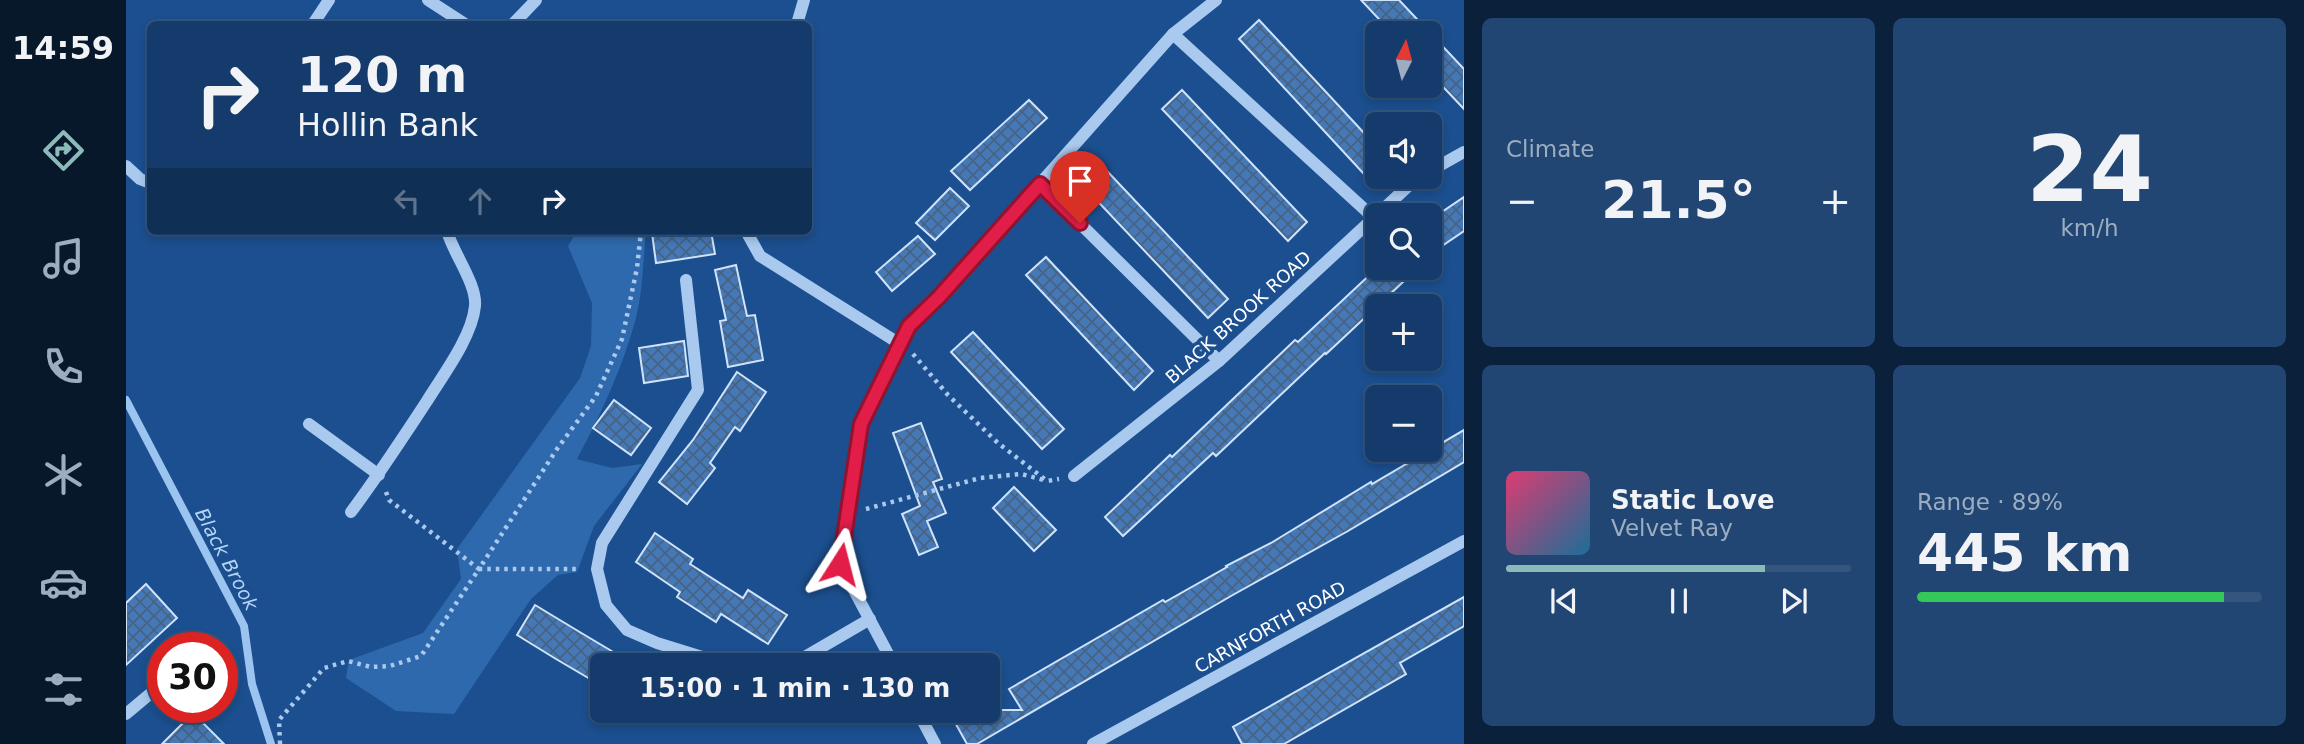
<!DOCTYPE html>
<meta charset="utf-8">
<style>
:root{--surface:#143b6b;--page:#214673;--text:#f1f3f6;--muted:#9dadc1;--line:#33557e;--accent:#8bbbb9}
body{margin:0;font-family:"DejaVu Sans",sans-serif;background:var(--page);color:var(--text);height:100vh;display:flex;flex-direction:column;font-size:26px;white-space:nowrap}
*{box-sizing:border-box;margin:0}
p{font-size:23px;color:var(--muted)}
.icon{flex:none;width:38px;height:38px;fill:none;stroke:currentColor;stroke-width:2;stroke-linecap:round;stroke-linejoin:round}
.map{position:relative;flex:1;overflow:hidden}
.sheet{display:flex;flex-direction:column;gap:18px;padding:18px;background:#0b203b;width:840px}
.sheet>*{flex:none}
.hud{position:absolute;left:21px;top:21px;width:665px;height:214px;border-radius:10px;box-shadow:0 4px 10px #0003,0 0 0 2px var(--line);background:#143b6b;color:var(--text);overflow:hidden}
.needle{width:46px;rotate:6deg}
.buttons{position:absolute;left:1239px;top:21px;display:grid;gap:14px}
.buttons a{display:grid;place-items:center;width:77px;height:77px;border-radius:10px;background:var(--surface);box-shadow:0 4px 10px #0003,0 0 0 2px var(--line);font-size:35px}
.speed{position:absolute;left:21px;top:632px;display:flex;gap:14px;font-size:35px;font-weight:700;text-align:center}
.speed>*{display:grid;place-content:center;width:91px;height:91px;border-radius:50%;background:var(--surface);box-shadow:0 4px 10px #0003,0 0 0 2px var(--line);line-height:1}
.speed .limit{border:10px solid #d22;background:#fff;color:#111}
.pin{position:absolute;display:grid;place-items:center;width:60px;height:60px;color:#fff;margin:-72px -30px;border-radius:50% 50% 50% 0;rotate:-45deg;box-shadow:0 0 7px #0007}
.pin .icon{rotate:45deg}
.me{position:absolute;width:77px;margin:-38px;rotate:9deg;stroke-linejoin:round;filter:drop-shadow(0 0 5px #0008)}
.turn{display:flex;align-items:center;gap:24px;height:147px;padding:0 35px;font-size:32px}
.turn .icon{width:91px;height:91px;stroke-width:2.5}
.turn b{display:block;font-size:49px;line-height:60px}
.lanes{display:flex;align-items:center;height:66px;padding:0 35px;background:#0003;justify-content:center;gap:35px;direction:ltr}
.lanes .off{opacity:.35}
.big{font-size:52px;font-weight:700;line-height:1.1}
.sheet .card{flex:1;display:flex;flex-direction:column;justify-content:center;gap:10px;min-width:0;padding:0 24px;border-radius:10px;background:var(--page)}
.sheet .dial{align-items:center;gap:0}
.dial b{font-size:91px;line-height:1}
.song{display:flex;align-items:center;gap:21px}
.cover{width:84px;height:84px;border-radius:10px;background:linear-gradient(135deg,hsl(340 70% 55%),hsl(200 70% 35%))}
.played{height:7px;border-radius:4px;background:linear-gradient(90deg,var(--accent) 75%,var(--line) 75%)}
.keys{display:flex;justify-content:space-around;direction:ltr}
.heat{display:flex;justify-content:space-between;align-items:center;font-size:38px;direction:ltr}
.charge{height:10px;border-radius:5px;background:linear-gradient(90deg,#34c759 89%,var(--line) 0)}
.sheet .tiles{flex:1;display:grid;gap:18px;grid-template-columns:repeat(2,1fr)}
.trip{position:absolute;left:464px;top:653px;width:410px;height:70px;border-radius:10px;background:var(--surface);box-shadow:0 4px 10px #0003,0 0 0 2px var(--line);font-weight:700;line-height:70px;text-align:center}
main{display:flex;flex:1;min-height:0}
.dock{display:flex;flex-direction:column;width:126px;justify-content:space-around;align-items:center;background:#08182b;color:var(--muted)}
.dock .icon{width:49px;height:49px}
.dock .current{color:var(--accent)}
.dock b{font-size:32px;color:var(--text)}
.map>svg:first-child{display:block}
.grass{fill:#2e69ad}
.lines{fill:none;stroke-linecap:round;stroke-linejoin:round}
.stream{stroke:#9cc4f0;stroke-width:8}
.building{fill:url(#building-cross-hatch);stroke:#cfe3fa;stroke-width:2}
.path{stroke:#a9c9ee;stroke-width:4.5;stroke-dasharray:3.5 5;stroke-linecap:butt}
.minor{stroke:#a9c9ee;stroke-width:12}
.route-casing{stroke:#92132f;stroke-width:18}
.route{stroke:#e11d48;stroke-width:12}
.labels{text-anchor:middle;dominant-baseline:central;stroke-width:7;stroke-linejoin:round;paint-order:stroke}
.street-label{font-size:18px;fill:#fff;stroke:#1b4f8f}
.water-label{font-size:19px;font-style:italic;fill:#b5d3f5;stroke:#1b4f8f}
</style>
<main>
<nav class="dock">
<b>14:59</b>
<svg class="icon current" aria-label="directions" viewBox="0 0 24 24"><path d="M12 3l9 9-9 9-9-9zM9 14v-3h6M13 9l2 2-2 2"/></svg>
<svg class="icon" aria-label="music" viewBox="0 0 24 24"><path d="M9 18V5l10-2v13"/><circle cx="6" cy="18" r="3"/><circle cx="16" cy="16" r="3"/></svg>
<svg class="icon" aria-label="phone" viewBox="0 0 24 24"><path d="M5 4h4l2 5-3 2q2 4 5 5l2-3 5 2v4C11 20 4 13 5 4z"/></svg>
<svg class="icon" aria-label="climate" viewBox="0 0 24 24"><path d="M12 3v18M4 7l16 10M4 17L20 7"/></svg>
<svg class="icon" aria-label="car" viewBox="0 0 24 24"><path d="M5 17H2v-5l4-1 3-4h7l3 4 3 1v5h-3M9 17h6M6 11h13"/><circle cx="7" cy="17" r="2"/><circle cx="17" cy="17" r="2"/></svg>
<svg class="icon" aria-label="filters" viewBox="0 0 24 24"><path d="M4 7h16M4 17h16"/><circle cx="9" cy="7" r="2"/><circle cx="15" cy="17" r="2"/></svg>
</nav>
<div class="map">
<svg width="1338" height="744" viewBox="0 0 1338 744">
<defs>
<pattern id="building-cross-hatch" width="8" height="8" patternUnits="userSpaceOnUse" patternTransform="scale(1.75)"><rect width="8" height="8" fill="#4478b7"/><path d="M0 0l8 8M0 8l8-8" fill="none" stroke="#486282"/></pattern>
</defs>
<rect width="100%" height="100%" fill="#1b4f8f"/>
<!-- grass -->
<path class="grass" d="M451,231H520C517,260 517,290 510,318C497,367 475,414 451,459L486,468L516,464L468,526L451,572L432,575L405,599L328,714L270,711L220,678L223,660L297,633L335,579L331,549L454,378L465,346L466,303L442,246Z"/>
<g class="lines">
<!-- stream -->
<path class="stream" d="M0,400L118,626L126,684L145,744"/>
</g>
<!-- building -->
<g class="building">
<path d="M1235,0H1273L1338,69V109L1304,73V33H1266Z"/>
<path d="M1133,20L1251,147V162L1238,174L1113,39Z"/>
<path d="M1056,90L1181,222L1162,241L1036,109Z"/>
<path d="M903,100L921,118L844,190L825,171Z"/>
<path d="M981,171L1102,299L1082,318L961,190Z"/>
<path d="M824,188L843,206L809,240L790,223Z"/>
<path d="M1338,197V231L1304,254V220Z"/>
<path d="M544,231H585L589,254L530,263L526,233Z"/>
<path d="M792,236L809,254L766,291L750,272Z"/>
<path d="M920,257L1027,371L1008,390L900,275Z"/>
<path d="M610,265L621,316L629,315L637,360L602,367L594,321L600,320L589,270Z"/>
<path d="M1251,268H1292L1200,354L1199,353L1090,456L1087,453L997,536L979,517L1044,455L1046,457L1169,340L1172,342Z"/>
<path d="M847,332L938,429L916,449L825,352Z"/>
<path d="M558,341L562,376L518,383L513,348Z"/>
<path d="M611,372L640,392L614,431L609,427L584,463L589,468L561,504L533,482L567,440Z"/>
<path d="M488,400L525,428L505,455L467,428Z"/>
<path d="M795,423L816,479L807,482L820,513L801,521L812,547L793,555L776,514L794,506L767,433Z"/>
<path d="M1338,430V462L1222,531L1105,596L851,744H841L822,710H896L883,689L1037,600L1039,602L1101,567L1100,566L1145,543L1245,482L1246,484Z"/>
<path d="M888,487L930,530L908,551L867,508Z"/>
<path d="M529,533L567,559L564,564L617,598L622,590L661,615L642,644L595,614L590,622L551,597L554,592L510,562Z"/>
<path d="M20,584L51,618L0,665V603Z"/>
<path d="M1338,597V626L1274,663L1280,674L1158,744H1116L1107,727Z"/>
<path d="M409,605L457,634L509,665H476V686L430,659L391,635Z"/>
<path d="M67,713L98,744H36Z"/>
</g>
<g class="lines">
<!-- path -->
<g class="path">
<path d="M787,354L822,395L872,443L921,481L933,479"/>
<path d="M260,492L263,500L353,569L431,449L470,396L496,339L511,268L515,231"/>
<path d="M740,509L854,478L895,474L918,480"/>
<path d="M154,744L153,720L198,668L222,661L245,667L264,666L295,656L353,569H453"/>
</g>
<!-- minor -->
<g class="minor">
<path d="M302,0L339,24"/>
<path d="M187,24L203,0"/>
<path d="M387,24L410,0"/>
<path d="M671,24L678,0"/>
<path d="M1047,34L1248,218"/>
<path d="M0,166L14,179L24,183"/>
<path d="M1304,171L1338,152"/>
<path d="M914,184L1093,361"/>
<path d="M620,231L634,256L774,344"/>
<path d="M560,280L572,390L476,543L471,569L480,605L501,630L531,643L602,665"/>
<path d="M183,424L253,475"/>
<path d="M948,476L1093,361L1292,177"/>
<path d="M225,512C252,476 276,439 301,401C317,375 346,337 349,306C351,284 327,253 321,231"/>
<path d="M665,665L744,619"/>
<path d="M768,665L714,564L735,423L783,326L813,297L1047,34L1090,0"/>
<path d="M791,710L809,744"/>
<path d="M0,714L31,688"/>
<path d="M967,744L1338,541"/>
</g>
</g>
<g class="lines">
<defs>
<path id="route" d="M714,564L735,424L783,326L813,297L914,184L954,223"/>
</defs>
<!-- route casing -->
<use href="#route" class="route-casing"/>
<!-- route -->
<use href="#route" class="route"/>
</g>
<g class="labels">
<!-- street labels -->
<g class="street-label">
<text transform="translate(1112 317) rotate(-42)">BLACK BROOK ROAD</text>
<text transform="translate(1144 627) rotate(-29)">CARNFORTH ROAD</text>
</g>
<!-- water labels -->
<g class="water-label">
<text transform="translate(101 559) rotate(62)">Black Brook</text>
</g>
</g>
</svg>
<div class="buttons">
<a><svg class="needle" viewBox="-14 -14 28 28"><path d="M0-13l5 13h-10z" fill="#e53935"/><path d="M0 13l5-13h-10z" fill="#9dadc1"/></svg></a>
<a><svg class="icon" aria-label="sound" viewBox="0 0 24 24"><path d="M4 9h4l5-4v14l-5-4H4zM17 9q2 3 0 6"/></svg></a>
<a><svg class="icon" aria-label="search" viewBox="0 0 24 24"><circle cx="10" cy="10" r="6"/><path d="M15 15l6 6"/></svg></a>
<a>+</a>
<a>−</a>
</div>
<div class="speed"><div class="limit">30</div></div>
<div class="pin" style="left:954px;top:223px;background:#d93025"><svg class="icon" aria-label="arrive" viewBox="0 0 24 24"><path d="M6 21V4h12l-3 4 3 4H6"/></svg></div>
<svg class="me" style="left:714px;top:564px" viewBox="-20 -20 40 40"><path d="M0-17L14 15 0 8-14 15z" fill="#e11d48" stroke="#fff" stroke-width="4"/></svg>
<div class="trip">15:00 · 1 min · 130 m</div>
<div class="hud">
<div class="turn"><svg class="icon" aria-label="right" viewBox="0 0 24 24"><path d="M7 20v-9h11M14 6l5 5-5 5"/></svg><div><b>120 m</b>Hollin Bank</div></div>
<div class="lanes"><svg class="icon off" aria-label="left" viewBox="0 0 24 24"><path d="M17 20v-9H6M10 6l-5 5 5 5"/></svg><svg class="icon off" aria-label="ahead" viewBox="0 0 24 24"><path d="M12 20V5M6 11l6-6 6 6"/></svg><svg class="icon" aria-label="right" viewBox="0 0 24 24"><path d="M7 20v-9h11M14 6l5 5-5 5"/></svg></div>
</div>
</div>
<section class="sheet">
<div class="tiles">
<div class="card"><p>Climate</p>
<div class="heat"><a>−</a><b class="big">21.5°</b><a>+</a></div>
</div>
<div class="card dial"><b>24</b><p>km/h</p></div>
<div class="card">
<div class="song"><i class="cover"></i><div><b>Static Love</b><p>Velvet Ray</p></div></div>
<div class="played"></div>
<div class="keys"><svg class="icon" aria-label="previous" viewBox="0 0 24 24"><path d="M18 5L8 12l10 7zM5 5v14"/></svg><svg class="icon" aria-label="pause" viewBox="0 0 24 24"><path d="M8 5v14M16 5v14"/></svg><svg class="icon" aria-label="next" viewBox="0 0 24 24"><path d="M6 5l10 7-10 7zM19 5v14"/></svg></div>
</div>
<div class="card"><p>Range · 89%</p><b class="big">445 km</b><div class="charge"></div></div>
</div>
</section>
</main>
